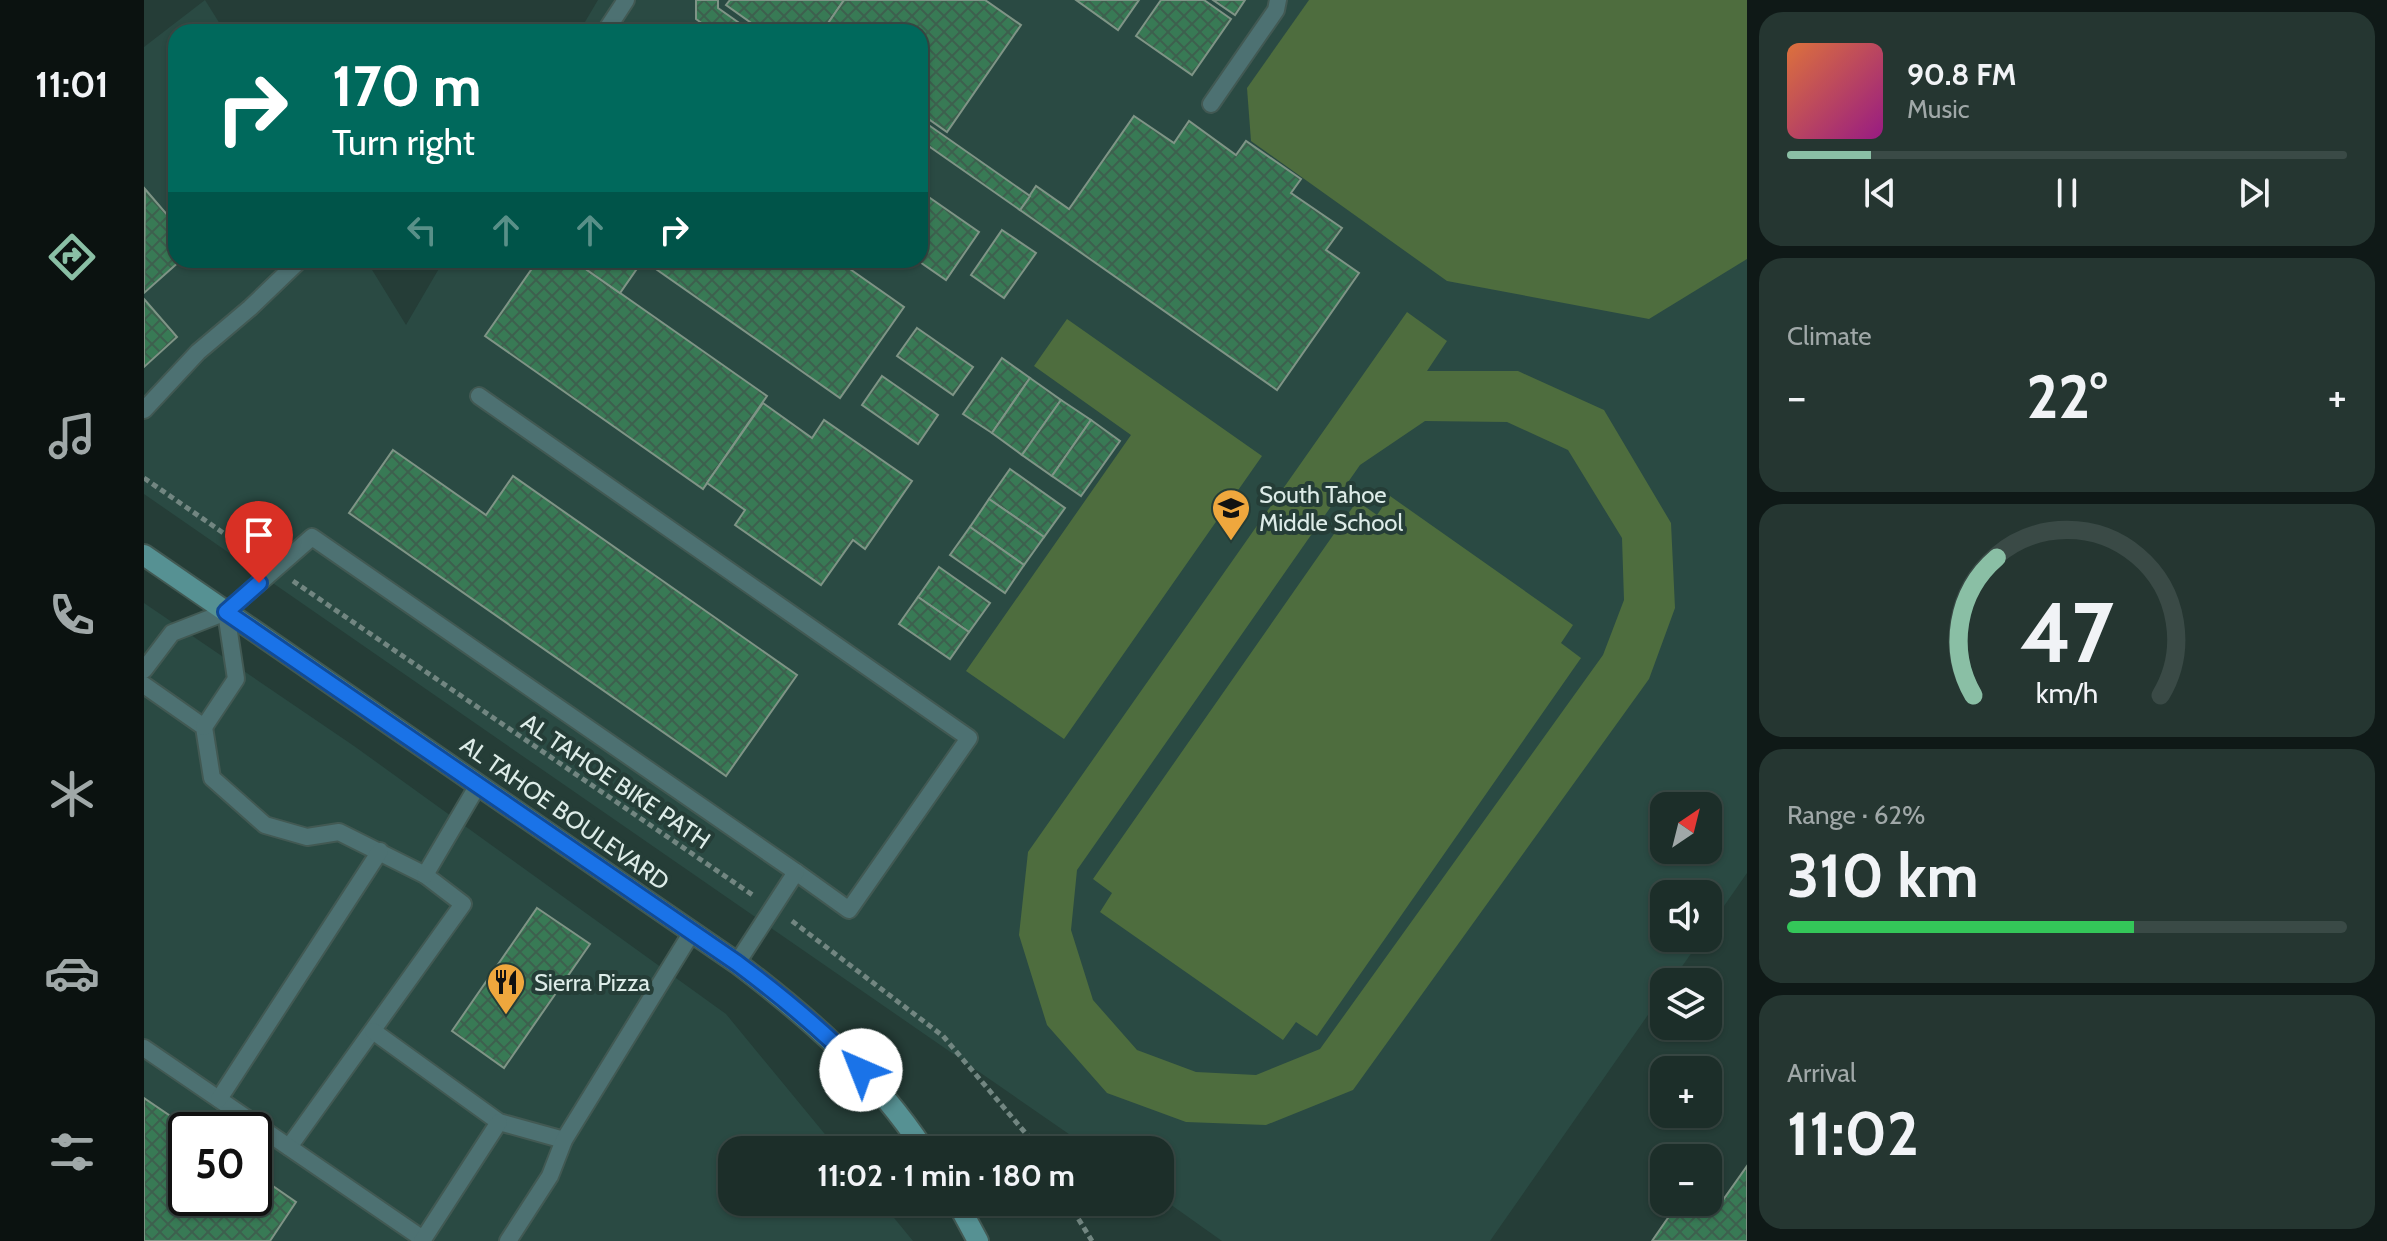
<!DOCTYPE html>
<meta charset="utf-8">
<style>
:root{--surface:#1c2e29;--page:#253631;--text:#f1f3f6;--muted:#a0a8a8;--line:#3a4a46;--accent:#8abfa5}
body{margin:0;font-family:Cabin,sans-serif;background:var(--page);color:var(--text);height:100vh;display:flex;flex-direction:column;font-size:30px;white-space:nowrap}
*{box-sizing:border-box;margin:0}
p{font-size:26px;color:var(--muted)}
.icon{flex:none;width:44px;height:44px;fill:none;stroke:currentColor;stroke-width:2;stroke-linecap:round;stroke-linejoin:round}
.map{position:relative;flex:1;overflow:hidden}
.panel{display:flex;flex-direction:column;gap:12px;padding:12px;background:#0f1917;width:640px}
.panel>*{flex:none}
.hud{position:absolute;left:24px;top:24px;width:760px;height:244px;border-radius:24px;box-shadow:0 2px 6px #0004,0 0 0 2px var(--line);background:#00695c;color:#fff;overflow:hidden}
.needle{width:52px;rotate:35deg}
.buttons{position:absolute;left:1506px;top:792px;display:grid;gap:16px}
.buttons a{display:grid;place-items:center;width:72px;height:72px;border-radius:16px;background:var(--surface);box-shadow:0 2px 6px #0004,0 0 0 2px var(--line);font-size:40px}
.speed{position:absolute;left:24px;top:1112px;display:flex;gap:16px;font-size:40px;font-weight:700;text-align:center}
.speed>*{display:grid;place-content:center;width:104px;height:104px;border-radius:50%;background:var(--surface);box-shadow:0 2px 6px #0004,0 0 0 2px var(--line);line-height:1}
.speed .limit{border:4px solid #111;border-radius:12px;background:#fff;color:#111}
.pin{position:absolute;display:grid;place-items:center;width:68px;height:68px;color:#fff;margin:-82px -34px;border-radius:50% 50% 50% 0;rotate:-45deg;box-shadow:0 0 8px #0007}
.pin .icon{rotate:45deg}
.me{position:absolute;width:88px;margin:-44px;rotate:316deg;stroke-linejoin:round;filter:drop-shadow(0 0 6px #0008)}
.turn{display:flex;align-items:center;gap:28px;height:168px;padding:0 32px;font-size:36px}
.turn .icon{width:104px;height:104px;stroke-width:2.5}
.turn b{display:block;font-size:56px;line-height:68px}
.lanes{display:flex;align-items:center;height:76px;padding:0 32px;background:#0003;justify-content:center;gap:40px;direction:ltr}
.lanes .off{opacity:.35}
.big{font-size:60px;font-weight:700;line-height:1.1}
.panel .widget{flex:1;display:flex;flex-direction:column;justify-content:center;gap:12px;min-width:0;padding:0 28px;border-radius:24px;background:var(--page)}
.panel .dial{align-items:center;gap:0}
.dial svg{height:208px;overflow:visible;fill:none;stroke:var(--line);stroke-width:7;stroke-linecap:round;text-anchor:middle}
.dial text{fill:var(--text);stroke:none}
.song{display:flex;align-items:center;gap:24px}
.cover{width:96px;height:96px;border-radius:12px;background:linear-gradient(135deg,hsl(20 70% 55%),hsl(310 70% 35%))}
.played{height:8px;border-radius:4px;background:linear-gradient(90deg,var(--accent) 15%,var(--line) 15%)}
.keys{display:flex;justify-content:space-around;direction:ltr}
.heat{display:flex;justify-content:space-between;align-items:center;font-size:44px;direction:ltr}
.charge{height:12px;border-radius:6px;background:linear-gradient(90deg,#34c759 62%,var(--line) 0)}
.trip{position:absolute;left:574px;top:1136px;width:456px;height:80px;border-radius:24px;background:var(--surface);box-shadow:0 2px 6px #0004,0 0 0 2px var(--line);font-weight:700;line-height:80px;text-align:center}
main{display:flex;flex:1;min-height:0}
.tabs{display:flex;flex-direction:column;width:144px;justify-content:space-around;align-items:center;background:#0b1210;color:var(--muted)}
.tabs .icon{width:56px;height:56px}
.tabs .current{color:var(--accent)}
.tabs b{font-size:36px;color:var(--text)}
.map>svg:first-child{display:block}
.built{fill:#2a4a43;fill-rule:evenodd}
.garden{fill:#4e6d3e;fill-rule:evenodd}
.building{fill:url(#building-cross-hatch);stroke:#7f9486;stroke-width:2}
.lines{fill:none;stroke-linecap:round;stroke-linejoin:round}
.service-casing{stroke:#425953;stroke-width:20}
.secondary-casing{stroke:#425953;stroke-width:24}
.path{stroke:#728681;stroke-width:5;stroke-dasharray:6 4;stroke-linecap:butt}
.service{stroke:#4d7172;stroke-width:16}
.secondary{stroke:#569193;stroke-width:20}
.route-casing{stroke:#114b97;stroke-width:20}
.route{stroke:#1a73e8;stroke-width:14}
.labels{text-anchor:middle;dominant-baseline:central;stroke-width:8;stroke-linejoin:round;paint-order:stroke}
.poi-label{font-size:24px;fill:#ddece8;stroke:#253d37;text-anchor:start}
.street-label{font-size:24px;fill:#ddece8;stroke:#253d37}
</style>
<main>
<nav class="tabs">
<b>11:01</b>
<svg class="icon current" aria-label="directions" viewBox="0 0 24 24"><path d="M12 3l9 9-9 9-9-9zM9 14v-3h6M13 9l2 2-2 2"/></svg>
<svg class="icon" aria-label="music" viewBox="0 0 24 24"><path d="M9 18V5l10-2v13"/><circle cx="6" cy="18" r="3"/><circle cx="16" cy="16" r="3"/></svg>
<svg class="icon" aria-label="phone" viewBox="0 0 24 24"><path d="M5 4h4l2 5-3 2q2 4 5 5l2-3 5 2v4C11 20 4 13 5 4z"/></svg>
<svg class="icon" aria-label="climate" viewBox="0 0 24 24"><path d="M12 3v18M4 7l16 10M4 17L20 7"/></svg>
<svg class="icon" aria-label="car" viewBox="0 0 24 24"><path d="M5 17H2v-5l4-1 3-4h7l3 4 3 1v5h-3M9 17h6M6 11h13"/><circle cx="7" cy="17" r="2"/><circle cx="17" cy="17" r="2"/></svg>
<svg class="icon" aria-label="filters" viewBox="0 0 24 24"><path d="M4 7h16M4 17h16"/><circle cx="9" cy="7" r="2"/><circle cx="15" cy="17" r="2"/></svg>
</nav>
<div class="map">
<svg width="1603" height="1241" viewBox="0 0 1603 1241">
<defs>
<pattern id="building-cross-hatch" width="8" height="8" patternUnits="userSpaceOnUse" patternTransform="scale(2)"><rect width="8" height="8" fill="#387a55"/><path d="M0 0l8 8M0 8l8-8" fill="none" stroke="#3d604e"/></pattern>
</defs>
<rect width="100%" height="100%" fill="#253d37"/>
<!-- built -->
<g class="built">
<path d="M61,0L81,32H32V260H222L262,325L300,260H776V32H435L454,0H1603V873L1564,929V894H1520V938H1558L1527,982H1520V992L1346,1241H1078L1016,1197V1150H948L0,494V47ZM1520,806H1564V850H1520Z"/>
<path d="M0,603L210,746L582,1014L694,1150H588V1202H737L769,1241H0ZM42,1130H110V1198H42Z"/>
</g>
<!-- garden -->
<g class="garden">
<path d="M1165,0H1603V259L1505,319L1303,281L1107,141L1103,88Z"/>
<path d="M1263,312L1303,341L1283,371H1374L1460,410L1527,523L1531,608L1505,679L1209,1090L1122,1125L1042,1122L963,1093L903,1025L875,935L884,852ZM1281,421L1363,422L1424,450L1478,538L1480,600L1459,655L1176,1049L1112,1075L1052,1072L993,1050L949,1000L927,930L933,870L1216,465Z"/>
<path d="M923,319L1118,456L920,739L822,671L987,435L890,366Z"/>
<path d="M1246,496L1429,625L1417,643L1437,658L1173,1036L1152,1022L1139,1040L956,912L968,893L949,879L1213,501L1233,515Z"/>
</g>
<!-- building -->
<g class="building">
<path d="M552,0H574V8L608,32H570L552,19Z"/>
<path d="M586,0H700L678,32H620L582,5Z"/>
<path d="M700,0H841L877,25L803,132L776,113V32H678Z"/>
<path d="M932,0H995L974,30Z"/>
<path d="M1017,0H1060L1087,19L1048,75L992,36Z"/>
<path d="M1069,0H1101L1091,15Z"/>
<path d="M990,116L1030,143L1045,121L1092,155L1102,141L1157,179L1147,193L1198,228L1182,250L1215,273L1133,390L876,210L892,186L925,209Z"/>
<path d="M776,119L886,196L876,210L776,140Z"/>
<path d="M1,189L32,225V260H37L0,293Z"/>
<path d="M776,191L835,232L802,280L773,260H776Z"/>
<path d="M858,230L892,253L860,298L827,275Z"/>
<path d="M394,260H429L623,396L559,489L341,336Z"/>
<path d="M450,260H499L476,293L443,270Z"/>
<path d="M499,260H693L760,307L696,398Z"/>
<path d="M0,299L33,337L0,367Z"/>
<path d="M773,328L829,367L809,395L753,356Z"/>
<path d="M858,358L886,378L848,433L819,414Z"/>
<path d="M738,376L794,415L774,444L718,405Z"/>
<path d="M886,378L917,400L878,455L848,433Z"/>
<path d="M917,400L947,420L908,476L878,455Z"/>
<path d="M619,403L668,438L680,420L768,481L721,549L709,540L677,585L591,525L601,510L563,483Z"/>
<path d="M947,420L976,441L937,496L908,476Z"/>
<path d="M249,450L342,515L369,476L653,675L582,776L205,513Z"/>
<path d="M866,469L921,508L900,537L845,499Z"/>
<path d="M845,499L900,537L880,565L826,527Z"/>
<path d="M826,527L880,565L861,593L806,555Z"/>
<path d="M795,567L846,603L825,632L774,597Z"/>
<path d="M774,597L825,632L806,659L755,624Z"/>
<path d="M393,908L446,944L360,1068L308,1031Z"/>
<path d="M0,1098L47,1130H42V1198H110V1173L152,1202L126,1241H0Z"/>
<path d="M1603,1166V1241H1508L1535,1202L1564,1200L1574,1207Z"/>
</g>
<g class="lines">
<defs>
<g id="service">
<path d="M461,32L482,0"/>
<path d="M1067,104L1132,10L1134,0"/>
<path d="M335,396L825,738L705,910L652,872"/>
<path d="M0,410L54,352L106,308L156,260"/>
<path d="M0,670L28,633L82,612L168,537L652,872L593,963"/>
<path d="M0,685L60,727L68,778L121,825L163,837L195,832L281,875L319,904L145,1147"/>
<path d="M60,727L92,679L82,612"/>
<path d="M281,875L334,785"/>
<path d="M229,1031L355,1122L420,1140"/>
<path d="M0,1048L279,1239"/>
<path d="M75,1099L236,851"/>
<path d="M278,1241L355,1122"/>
<path d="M364,1241L406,1176L420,1140L548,932"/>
</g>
<g id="secondary">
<path d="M0,555L593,963C664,1017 730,1074 780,1150"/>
<path d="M813,1202L834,1241"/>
</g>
</defs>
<!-- service casing -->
<use href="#service" class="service-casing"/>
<!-- secondary casing -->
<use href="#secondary" class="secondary-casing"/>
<!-- path -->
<g class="path">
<path d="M0,478L114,557"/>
<path d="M149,581L610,896"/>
<path d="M648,921L799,1036L884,1136L893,1150"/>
<path d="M924,1202L948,1241"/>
</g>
<!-- service -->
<use href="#service" class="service"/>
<!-- secondary -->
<use href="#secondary" class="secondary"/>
</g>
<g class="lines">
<defs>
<path id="route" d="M115,583L82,612L593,963C637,996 679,1030 717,1070"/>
</defs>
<!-- route casing -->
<use href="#route" class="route-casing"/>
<!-- route -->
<use href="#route" class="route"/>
</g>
<!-- icons -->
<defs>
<symbol id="school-pin" viewBox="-11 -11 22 30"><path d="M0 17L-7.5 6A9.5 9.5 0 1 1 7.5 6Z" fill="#efa73d" stroke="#253d37"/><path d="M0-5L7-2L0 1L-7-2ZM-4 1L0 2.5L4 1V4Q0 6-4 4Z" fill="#111"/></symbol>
<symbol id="restaurant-pin" viewBox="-11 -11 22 30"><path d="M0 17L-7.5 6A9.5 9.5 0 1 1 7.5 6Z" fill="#efa73d" stroke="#253d37"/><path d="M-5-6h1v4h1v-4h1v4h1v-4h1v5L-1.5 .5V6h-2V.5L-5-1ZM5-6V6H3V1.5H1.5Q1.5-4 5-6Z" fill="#111"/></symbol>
</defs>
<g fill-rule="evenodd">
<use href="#school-pin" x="1065" y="486" width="44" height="60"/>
<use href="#restaurant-pin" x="340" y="960" width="44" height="60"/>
</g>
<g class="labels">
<!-- poi labels -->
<g class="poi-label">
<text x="1115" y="494">South Tahoe<tspan x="1115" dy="28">Middle School</tspan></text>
<text x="390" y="982">Sierra Pizza</text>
</g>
<!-- street labels -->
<g class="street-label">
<text transform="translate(472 781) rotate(34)">AL TAHOE BIKE PATH</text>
<text transform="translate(421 813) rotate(35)">AL TAHOE BOULEVARD</text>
</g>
</g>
</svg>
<div class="buttons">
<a><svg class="needle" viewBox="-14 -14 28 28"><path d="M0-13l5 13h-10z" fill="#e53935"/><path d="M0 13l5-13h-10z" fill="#a0a8a8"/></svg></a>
<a><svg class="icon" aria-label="sound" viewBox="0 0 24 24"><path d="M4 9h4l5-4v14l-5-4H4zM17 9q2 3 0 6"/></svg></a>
<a><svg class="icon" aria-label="layers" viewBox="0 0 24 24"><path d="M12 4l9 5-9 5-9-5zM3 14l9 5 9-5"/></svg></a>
<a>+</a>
<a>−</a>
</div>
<div class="speed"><div class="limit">50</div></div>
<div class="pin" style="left:115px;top:583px;background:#d93025"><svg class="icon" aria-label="arrive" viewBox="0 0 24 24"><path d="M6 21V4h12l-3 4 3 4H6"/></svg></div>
<svg class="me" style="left:717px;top:1070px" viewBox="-20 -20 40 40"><circle r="19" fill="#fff"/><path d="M0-13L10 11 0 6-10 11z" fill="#1a73e8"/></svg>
<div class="trip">11:02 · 1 min · 180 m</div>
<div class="hud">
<div class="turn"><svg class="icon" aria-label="right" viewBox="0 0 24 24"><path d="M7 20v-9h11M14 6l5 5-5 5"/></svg><div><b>170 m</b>Turn right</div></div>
<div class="lanes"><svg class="icon off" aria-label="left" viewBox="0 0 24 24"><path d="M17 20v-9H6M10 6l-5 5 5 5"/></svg><svg class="icon off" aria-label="ahead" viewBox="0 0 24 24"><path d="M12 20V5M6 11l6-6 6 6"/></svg><svg class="icon off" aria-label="ahead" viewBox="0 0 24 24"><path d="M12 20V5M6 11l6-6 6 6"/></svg><svg class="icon" aria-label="right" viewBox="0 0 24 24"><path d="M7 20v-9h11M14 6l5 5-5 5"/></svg></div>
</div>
</div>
<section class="panel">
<div class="widget">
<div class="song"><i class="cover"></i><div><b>90.8 FM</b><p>Music</p></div></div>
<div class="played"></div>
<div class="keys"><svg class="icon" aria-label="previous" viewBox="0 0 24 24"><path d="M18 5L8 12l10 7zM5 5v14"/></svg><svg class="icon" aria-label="pause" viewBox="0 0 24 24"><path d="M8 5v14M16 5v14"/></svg><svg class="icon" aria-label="next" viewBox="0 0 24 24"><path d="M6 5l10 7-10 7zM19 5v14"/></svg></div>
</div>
<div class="widget"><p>Climate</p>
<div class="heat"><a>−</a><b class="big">22°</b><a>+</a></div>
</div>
<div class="widget dial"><svg viewBox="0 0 100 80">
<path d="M14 69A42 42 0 1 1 86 69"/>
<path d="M14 69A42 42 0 0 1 23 16" stroke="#8abfa5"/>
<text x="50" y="56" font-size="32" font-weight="700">47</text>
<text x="50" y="72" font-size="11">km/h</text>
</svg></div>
<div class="widget"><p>Range · 62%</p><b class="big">310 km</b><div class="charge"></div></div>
<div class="widget"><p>Arrival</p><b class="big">11:02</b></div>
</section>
</main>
